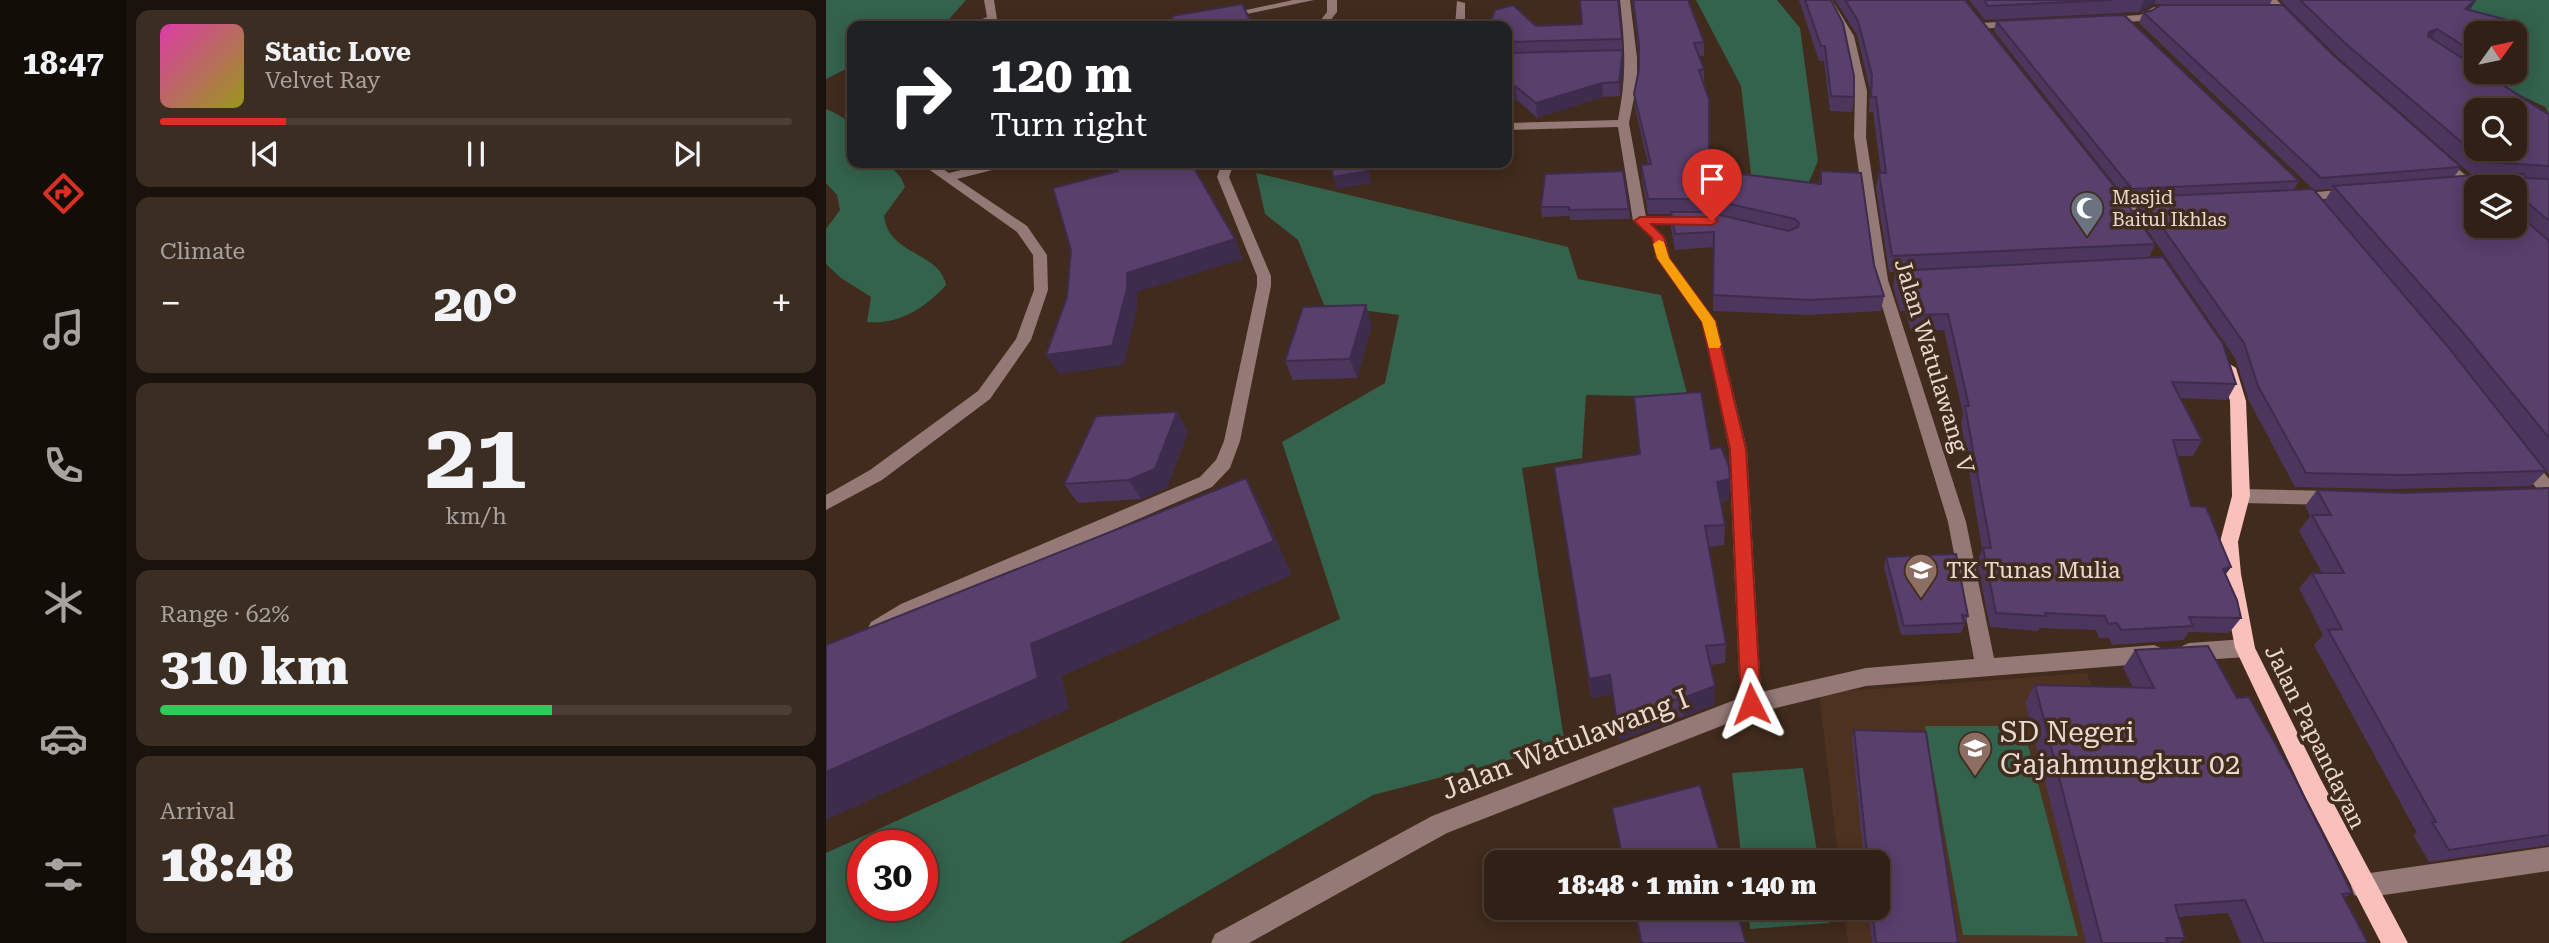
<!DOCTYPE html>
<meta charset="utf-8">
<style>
:root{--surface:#302015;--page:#3c2d22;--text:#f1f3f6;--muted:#a8a3a0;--line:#4b3e34;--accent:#d93025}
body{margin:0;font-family:"Roboto Serif",serif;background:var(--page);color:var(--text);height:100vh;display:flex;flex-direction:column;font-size:26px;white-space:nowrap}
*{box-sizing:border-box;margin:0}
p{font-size:23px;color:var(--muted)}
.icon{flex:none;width:38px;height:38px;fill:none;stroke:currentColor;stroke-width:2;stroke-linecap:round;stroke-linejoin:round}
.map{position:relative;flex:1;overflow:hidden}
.panel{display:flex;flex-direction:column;gap:10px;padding:10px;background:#1a120c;width:700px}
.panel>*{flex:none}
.banner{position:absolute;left:21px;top:21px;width:665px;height:147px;border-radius:14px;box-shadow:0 4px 18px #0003,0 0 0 2px var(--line);background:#202124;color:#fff;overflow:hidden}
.needle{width:46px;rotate:57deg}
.controls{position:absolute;left:1638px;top:21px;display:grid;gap:14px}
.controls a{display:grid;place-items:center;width:63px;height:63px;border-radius:14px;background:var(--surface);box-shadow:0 4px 18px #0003,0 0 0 2px var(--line);font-size:35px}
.speed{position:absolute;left:21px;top:830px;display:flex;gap:14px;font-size:35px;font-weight:700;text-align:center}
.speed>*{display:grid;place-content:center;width:91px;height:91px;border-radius:50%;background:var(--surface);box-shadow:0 4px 18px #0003,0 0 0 2px var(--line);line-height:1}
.speed .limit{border:10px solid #d22;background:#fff;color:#111}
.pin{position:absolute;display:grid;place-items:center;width:60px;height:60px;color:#fff;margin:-72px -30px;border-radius:50% 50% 50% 0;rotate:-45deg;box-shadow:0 0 7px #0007}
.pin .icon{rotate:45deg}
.me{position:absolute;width:77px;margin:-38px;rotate:357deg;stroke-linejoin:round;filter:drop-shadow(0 0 5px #0008)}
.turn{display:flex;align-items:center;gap:24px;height:147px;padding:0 28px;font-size:32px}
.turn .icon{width:91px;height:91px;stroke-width:2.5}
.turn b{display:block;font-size:49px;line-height:60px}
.big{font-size:52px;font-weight:800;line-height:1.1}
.panel .tile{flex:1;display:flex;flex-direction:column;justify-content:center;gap:10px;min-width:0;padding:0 24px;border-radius:14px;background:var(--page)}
.panel .dial{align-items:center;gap:0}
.dial b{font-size:91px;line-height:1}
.song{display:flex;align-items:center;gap:21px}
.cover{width:84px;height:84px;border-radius:10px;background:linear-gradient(135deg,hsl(320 70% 55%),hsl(60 70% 35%))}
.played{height:7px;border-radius:4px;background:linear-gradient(90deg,var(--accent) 20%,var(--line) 20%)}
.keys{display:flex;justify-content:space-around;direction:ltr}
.heat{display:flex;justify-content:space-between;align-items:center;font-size:38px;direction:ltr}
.charge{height:10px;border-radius:5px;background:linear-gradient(90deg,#34c759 62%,var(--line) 0)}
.trip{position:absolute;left:658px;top:850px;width:406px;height:70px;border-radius:14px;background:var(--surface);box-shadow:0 4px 18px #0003,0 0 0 2px var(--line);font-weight:800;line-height:70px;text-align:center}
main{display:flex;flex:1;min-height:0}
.tab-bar{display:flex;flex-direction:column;width:126px;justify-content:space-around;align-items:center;background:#130d08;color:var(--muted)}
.tab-bar .icon{width:49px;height:49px}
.tab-bar .on{color:var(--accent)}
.tab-bar b{font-size:32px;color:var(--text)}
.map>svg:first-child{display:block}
.built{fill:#4d321f}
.green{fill:#33624d;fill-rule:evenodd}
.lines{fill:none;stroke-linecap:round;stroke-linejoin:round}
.minor{fill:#947976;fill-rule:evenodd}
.major{fill:#f9c0bc;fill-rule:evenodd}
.wall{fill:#4d365d}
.shaded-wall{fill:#3e2c4c}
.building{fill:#593f6c;stroke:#3e2c4c;stroke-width:2;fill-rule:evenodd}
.route{fill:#d93025;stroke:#8d1f18;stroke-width:2}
.slow{fill:#f59e0b}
.labels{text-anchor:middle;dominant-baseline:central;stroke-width:7;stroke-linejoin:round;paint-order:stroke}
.far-poi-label{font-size:19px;fill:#e8dad1;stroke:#402b1c;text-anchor:start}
.street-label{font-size:23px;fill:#e8dad1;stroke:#402b1c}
.poi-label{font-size:23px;fill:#e8dad1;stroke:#402b1c;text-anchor:start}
.near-poi-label{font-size:28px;fill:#e8dad1;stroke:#402b1c;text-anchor:start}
.near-street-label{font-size:28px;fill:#e8dad1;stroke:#402b1c}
</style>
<main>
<nav class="tab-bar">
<b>18:47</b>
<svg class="icon on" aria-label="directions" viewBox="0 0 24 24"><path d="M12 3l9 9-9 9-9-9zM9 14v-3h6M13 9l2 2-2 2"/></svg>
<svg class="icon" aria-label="music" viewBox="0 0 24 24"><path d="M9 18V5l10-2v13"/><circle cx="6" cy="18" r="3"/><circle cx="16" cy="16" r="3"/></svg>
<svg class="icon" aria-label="phone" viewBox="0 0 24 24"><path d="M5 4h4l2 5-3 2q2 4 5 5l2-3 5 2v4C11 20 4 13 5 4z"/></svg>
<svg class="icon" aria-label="climate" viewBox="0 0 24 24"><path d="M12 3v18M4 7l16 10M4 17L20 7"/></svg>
<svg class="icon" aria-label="car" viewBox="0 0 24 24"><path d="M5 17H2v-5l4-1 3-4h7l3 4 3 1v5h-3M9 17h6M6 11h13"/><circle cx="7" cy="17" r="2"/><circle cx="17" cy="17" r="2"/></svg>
<svg class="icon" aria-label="filters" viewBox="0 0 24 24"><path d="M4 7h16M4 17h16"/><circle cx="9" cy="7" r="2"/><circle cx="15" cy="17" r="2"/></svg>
</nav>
<section class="panel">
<div class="tile">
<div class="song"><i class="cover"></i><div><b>Static Love</b><p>Velvet Ray</p></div></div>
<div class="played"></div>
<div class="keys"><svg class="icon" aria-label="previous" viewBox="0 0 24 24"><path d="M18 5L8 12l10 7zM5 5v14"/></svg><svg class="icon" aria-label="pause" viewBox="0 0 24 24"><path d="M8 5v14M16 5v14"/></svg><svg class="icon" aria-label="next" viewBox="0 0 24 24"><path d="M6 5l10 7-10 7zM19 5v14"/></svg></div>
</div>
<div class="tile"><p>Climate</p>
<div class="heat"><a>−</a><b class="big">20°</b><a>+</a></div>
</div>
<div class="tile dial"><b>21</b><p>km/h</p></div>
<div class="tile"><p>Range · 62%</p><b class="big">310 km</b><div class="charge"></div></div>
<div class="tile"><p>Arrival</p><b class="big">18:48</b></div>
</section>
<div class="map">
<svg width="1723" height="943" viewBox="0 0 1723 943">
<rect width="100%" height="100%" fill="#402b1c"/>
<!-- built -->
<path class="built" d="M1261,673L1351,943H1022L1018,908H1052V863H1013L993,693Z"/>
<!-- green -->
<g class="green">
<path d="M0,0H140L117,26H26V66L0,79Z"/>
<path d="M870,0H951L974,28L992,161L980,189L926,182L915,86Z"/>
<path d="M1611,0H1723V114L1719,107L1662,80L1621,52L1650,41V72H1689V33H1684L1695,30L1677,19Z"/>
<path d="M0,109C33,123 26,130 26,163C48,163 71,161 79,187L58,216C63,256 113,251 120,285C99,308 73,325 41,322L45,297L15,278L0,264V229L14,210L11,195L0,183Z"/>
<path d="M430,173L742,247L752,279L835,295L862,397L760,395L756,458L696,468L739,745L547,795L293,943H0V853L514,619L456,442L559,383L573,315L498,305L472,240L439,214ZM37,845H96V905H37Z"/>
<path d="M1099,726H1197L1252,936L1137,935Z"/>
<path d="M977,768L993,863H916L906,773Z"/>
<path d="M922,908H1001L1003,923L924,929Z"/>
</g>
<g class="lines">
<!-- minor -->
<g class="minor">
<path d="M158,0H168L172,26H162V24L140,26L161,17Z"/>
<path d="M467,0H488L397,19L392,16Z"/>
<path d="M501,0H511V12L500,26H490L501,12Z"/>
<path d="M794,0H804L811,58V83L803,123L820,217L867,216L874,220L867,224L826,225L839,237L844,258L890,321L921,449L935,692L1040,668L1148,659L1122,522L1048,280L1028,137L1029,91L1018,36L996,0H1006L1028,36L1041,91L1040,137L1062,280L1140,522L1168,658L1328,645L1335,648L1338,654L1335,660L1328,663L1040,686L926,714L621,833L423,943H385L389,934L606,816L914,698L903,449L876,321L830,258L826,238L807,221L792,127L681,130V123L792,120C801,74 799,46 794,0Z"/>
<path d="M1441,0H1451L1471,21V25H1463Z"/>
<path d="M631,1L639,3V26H629Z"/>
<path d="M1328,7L1340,10L1316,21L1279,23L1274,20L1279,17L1314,15Z"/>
<path d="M1191,21L1196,24L1195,26L1153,29L1148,26L1153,23Z"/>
<path d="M1614,154L1654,187H1650V194L1645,193L1610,161V155Z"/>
<path d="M94,163H108L123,173L164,163H184L182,166L131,179L201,226L221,255L222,290L205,340L164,399L56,480L0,510V495L44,470L152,391L190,339L208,290L207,255L191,232Z"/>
<path d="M396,163H408L403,177L445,276V286L414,441L404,468L386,487L89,616C76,624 60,639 45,634L42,628L45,622L75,604L374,477L390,460L398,441L431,286V276L391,177Z"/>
<path d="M1524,189L1529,190V196L1468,202L1462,198L1468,194Z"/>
<path d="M1335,201L1342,205L1340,208L1296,211L1289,207L1296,203Z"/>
<path d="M1698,453L1704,455L1723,479V499L1717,497L1689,459L1692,455Z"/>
<path d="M1415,489L1509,491L1515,493L1518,498L1515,503L1509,505L1415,503L1409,501L1406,496L1409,491Z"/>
<path d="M1419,639L1426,642L1429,648L1426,654L1419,657L1363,661L1356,658L1353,652L1356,646L1363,643Z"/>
<path d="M1723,847V871L1537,898L1528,895L1525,886L1528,877L1537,874Z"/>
</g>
<!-- major -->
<path class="major" d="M1402,363L1410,368L1420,401L1424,496L1412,542L1415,574L1429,648L1494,778L1582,943H1555L1478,794L1409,648L1395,574L1394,542L1406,496L1404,401L1394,368Z"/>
</g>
<!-- wall -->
<g class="wall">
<path d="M806,0H862L878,42V56H873L878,69V83L883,170L993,184L995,171L1048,265L1058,296L1055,311L983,315L887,311L888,247L849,250L845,227V214H822L816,180L815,165L822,164L809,108L808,94L813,69V54Z"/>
<path d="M973,0H1005L1028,97L1026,112L1004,111L998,61H993Z"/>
<path d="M1009,0H1139L1329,244L1323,258L1410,384L1401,400L1354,398L1376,440L1367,456H1352L1365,506L1405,567L1399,575L1415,618L1403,633L1363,632L1357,640L1286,645L1283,638H1273L1270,630L1214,628L1212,631L1164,627L1151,563L1156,549L1135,422L1137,414L1118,330L1085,331L1079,311H1074L1067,286L1069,272H1063L1050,188L1053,173H1055L1047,112H1043L1044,90L1031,35Z"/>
<path d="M1143,0H1446L1444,4H1328L1313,12L1159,20Z"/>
<path d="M1454,0H1650L1644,10L1678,19L1669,33H1650V52L1641,61L1723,115V475L1635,363L1720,471L1705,486L1565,489L1469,487L1423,401L1409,358L1309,212L1314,199L1301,200L1168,31L1170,21L1473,181L1468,190L1498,202L1506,189L1488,190L1313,23L1317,12L1507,55L1635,167L1628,177L1646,175L1513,58Z"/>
<path d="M756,24L796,39L798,64L794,96L777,97L711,118L691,100L681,103V26Z"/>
<path d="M719,174L803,209L804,219L744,220V216L716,217L715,207Z"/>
<path d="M546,325L531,378L467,380L459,361Z"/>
<path d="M808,397L885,449L903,500L895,502L899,525L898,545L883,547L900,644L899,663L884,665L889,686L888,705L857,717L843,719V722L793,741L787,694L765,698L728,467L813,454Z"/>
<path d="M351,412L362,432L341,488L315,499L252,503L238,484Z"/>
<path d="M1723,488V845L1603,862L1587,835L1591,833L1488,645L1497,635L1473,588L1486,573H1496L1473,531L1484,516L1479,506L1491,490L1579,493Z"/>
<path d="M1060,557L1142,616L1135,633L1075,635L1058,567Z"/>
<path d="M1309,650L1411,698L1526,893L1518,898L1542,943H1415L1402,913L1352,917L1359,938L1353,943H1260L1199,702L1209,685L1307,687L1297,668Z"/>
<path d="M1028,730L1132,943H1046L1042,908H1052V863H1038L1026,739Z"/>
<path d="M786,808L897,863H797Z"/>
<path d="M807,908H910L920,943H815Z"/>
</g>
<!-- shaded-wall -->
<g class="shaded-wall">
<path d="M1318,0H1330L1328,4L1313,12Z"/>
<path d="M1649,0H1650L1643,11L1639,9Z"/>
<path d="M1678,19L1669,33H1664Z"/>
<path d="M1611,29L1602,44L1595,47L1603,32Z"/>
<path d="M1650,47V52L1637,66L1646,51Z"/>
<path d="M797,50L798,64L794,96L793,82Z"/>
<path d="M776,83L777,97L711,118L710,103Z"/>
<path d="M689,86L691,100L681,103V88Z"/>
<path d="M118,163H151L123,170Z"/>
<path d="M541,163L546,183L511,189L507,177Z"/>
<path d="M1703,204L1691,220V208Z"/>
<path d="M409,239L417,259L311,292V309L298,365L233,374L220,355L301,273Z"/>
<path d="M540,305L546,325L531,378L524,359Z"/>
<path d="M351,412L362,432L341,488L315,499L303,480Z"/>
<path d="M420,478L438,512L466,575L236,676L243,709L0,820V772Z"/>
<path d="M904,479L903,500L890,503L891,482Z"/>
<path d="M1405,567L1394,582L1397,569Z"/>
<path d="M784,675L787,694L765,698L763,679Z"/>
<path d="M889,686L888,705L857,717V698Z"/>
<path d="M843,704V722L793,741L791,723Z"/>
</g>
<!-- building -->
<g class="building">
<path d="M754,0H792L796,39L681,42V26H663L669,10L687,5L710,26L756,24Z"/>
<path d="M807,0H862L878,42L868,43L878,69L873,70L883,100V170L995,184V171L1035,173L1048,265L1058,296L984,300L887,295L888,232L849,234L845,212H881L963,231L972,227L973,223L969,219L882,199H822L815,165L825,164L808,94L813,69V44Z"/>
<path d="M979,0H1005L1017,23L1028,76V97L1005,96L999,46H995Z"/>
<path d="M1019,0H1139L1293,192L1329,244L1066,256L1053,173H1060L1050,97H1045L1046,75L1032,21Z"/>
<path d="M1158,0H1286L1162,6Z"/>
<path d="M1474,0H1649L1639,9L1678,19L1664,33H1650V47L1646,51L1611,29L1603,32L1602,36L1650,67V72H1657L1723,115V166L1659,162L1520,44ZM1650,110H1689V149H1650Z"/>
<path d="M416,4L427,26H349L346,16Z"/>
<path d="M1335,5H1457L1507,55L1635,167L1495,178L1317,12L1325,11Z"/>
<path d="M1298,15L1473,181L1306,189L1170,21Z"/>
<path d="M797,50L793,82L776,83L710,103L689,86L681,88V53Z"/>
<path d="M305,163H365L409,239L301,273V289L286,346L220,355L241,297L245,250L227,188L292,171L290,167Z"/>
<path d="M505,163H540L542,171L507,177Z"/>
<path d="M797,171L803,209L743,210V207H715L719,174Z"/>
<path d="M1663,174H1698L1700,178L1723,179V221L1703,204L1691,208L1693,215L1723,241V438L1634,329L1507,186L1650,175L1660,179ZM1650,187H1689V226H1650Z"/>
<path d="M1487,189L1618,342L1720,471L1577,475L1480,473L1432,386L1418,343L1315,197Z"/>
<path d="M1337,257L1397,344L1410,384L1346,382L1376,440H1347L1365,506L1380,507L1405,567L1397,569L1411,600L1415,618L1363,617L1367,626L1295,630L1291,623L1282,624L1279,616L1219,613L1220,616L1170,613L1157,548H1165L1139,406H1143L1122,314L1088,315L1082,295H1078L1070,271Z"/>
<path d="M540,305L524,359L459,361L477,307Z"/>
<path d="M875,392L885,449L895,447L903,466L904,479L891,482L899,525L879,526L900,644L880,646L889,686L857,698L842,701L843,704L791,723L784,675L763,679L728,467L814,454L808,397Z"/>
<path d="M351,412L329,469L303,480L238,484L270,416Z"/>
<path d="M420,478L448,541L205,644L212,678L0,772V645Z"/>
<path d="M1723,488V835L1623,850L1606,822H1610L1502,630L1516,629L1486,573H1518L1486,515H1505L1491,490L1579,493Z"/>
<path d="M1130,554L1142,616L1136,615L1138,623L1078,626L1060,557Z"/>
<path d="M1382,646L1411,698L1423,697L1466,773L1526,893L1516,894L1542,943H1438L1419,900L1349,905L1359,938H1340L1342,943H1276L1209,685L1328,688L1309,650Z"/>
<path d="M1028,730L1100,732L1132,943H1050L1046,908H1052V863H1042Z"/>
<path d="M874,785L897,863H798L786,808Z"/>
<path d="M808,908H910L920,943H816Z"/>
</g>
<!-- route -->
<path class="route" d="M814,217H886L892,221L886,225L825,224L838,237L843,258L889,321L920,449L935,704L932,710L925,713L918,710L915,704L904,449L876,322L831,258L826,238L808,221Z"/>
<!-- slow -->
<path class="slow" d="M833,240L838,242L843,258L889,321L895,345L893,348H883L876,322L831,258L827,244Z"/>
<!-- icons -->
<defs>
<symbol id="mosque-pin" viewBox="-11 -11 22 30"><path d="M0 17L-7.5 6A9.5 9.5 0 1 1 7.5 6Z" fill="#6b7280" stroke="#402b1c"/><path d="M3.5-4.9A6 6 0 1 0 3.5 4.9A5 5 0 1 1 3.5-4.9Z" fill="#fff"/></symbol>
<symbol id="school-pin" viewBox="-11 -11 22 30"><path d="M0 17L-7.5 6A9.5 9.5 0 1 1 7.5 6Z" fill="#8d6e63" stroke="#402b1c"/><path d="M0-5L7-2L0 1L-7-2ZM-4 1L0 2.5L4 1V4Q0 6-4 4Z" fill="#fff"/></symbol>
</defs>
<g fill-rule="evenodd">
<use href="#mosque-pin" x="1242" y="189" width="38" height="52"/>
<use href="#school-pin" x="1076" y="551" width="38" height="52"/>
<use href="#school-pin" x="1130" y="729" width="38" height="52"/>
</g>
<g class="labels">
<!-- far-poi labels -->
<g class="far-poi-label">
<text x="1286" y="197">Masjid<tspan x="1286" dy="22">Baitul Ikhlas</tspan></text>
</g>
<!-- street labels -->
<g class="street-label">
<text transform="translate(1108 366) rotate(73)">Jalan Watulawang V</text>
<text transform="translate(1489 737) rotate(64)">Jalan Papandayan</text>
</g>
<!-- poi labels -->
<g class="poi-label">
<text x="1120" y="570">TK Tunas Mulia</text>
</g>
<!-- near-poi labels -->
<g class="near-poi-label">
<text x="1174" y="732">SD Negeri<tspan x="1174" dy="32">Gajahmungkur 02</tspan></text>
</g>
<!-- near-street labels -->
<g class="near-street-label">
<text transform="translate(739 744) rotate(-21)">Jalan Watulawang I</text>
</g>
</g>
</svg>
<div class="controls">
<a><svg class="needle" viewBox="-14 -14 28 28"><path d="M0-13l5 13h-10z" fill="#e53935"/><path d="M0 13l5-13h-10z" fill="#a8a3a0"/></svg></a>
<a><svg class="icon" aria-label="search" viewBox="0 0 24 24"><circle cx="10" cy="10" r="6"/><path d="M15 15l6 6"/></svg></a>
<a><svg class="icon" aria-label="layers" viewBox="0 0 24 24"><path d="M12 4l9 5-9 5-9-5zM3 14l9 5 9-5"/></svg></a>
</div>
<div class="speed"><div class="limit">30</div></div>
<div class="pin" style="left:886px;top:221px;background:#d93025"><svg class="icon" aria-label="arrive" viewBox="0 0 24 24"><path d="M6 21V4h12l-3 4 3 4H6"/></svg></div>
<svg class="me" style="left:925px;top:704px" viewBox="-20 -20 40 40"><path d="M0-17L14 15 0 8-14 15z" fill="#d93025" stroke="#fff" stroke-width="4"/></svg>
<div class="trip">18:48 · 1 min · 140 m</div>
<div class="banner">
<div class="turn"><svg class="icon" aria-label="right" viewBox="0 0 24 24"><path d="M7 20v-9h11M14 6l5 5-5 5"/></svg><div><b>120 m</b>Turn right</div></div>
</div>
</div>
</main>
